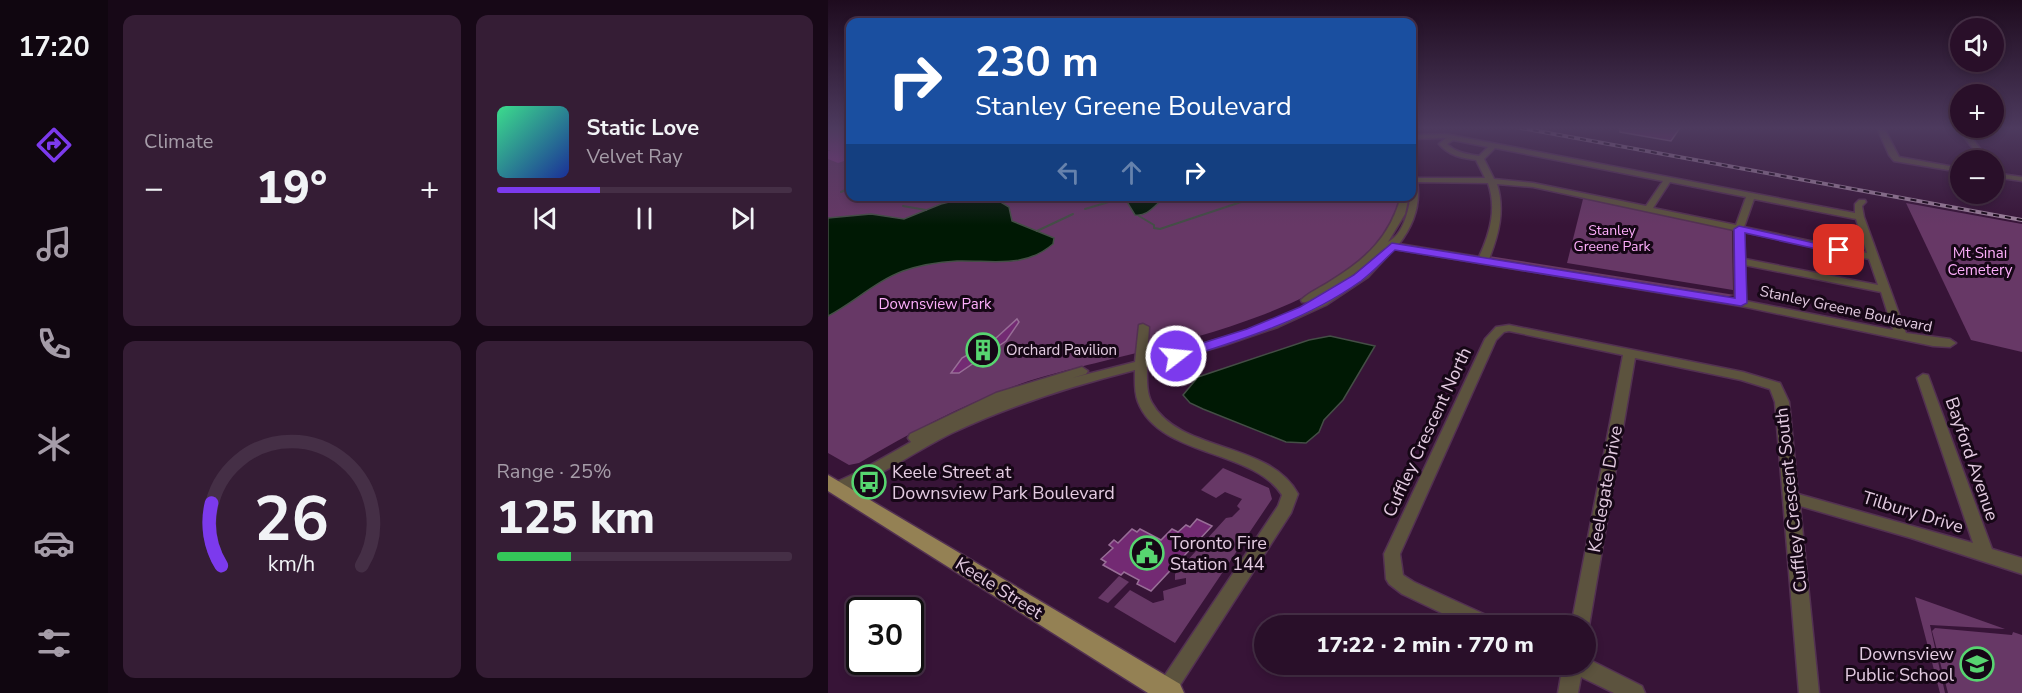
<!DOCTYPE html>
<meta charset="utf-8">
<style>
:root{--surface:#290f29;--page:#351d35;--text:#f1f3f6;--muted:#a59ca8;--line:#452f46;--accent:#7c3aed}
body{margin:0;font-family:"Nunito Sans",sans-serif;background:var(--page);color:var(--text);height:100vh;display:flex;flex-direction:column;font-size:22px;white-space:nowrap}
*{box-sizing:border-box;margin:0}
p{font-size:20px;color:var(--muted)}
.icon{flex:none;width:33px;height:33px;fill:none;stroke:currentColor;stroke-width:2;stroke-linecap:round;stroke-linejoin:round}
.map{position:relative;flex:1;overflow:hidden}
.sheet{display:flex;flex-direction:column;gap:15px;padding:15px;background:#170817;width:720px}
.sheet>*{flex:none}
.top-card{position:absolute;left:18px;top:18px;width:570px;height:183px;border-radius:12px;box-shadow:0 3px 9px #0003,0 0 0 2px var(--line);background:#1a4fa0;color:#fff;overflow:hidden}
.buttons{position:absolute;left:1122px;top:18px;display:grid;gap:12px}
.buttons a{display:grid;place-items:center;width:54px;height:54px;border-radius:50%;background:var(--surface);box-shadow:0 3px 9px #0003,0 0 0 2px var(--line);font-size:30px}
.speed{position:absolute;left:18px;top:597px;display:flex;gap:12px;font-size:30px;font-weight:700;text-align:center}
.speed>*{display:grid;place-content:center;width:78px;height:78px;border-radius:50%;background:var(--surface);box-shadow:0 3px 9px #0003,0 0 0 2px var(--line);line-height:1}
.speed .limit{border:3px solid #111;border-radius:9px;background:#fff;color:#111}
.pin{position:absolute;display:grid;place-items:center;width:51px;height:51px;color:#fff;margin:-26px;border-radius:12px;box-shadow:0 3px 9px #0006}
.me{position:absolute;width:66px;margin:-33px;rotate:74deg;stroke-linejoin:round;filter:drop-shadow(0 0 4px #0008)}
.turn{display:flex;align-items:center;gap:21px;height:126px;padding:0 30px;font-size:27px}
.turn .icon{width:78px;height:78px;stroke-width:2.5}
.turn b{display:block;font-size:42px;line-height:51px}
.lanes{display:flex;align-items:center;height:57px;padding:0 30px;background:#0003;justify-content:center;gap:30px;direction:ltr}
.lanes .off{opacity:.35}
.big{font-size:45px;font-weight:800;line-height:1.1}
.sheet .card{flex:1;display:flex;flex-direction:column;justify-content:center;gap:9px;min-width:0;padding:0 21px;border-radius:12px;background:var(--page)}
.sheet .dial{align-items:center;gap:0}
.dial svg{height:156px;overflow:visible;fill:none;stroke:var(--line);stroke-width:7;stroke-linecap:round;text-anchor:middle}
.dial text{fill:var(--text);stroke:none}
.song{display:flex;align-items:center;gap:18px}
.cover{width:72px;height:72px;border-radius:9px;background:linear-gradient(135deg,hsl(150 70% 55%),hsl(230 70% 35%))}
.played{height:6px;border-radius:3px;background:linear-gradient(90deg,var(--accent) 35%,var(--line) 35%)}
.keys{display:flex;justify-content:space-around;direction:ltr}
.heat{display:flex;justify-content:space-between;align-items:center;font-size:33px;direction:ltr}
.charge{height:9px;border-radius:4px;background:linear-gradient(90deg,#34c759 25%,var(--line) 0)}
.sheet .tiles{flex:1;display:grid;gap:15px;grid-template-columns:repeat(2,1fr)}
.trip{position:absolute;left:426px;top:615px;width:342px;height:60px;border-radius:30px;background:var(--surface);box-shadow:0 3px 9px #0003,0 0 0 2px var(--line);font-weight:800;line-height:60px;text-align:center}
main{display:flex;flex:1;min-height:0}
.tabs{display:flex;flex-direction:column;width:108px;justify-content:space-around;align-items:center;background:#100610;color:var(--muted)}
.tabs .icon{width:42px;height:42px}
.tabs .active{color:var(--accent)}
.tabs b{font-size:27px;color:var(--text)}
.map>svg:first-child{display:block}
.green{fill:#673866}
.forest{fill:#843b84}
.water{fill:#001904;stroke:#444e46;stroke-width:1.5}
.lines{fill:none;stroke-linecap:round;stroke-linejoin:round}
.stream{stroke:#444e46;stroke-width:2}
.building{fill:#732a73;stroke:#986e97;stroke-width:1.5}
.minor-casing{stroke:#533152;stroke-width:3}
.major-casing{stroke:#533152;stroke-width:3}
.minor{fill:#5c533e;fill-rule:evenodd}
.major{fill:#948154;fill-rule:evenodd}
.rail-casing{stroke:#9c809b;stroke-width:4}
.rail{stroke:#160716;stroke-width:2;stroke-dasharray:6;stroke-linecap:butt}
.route{fill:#7c3aed;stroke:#51269a;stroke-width:1.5}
.labels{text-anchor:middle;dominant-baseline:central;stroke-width:6;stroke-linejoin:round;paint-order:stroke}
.far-park-label{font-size:14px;fill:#fdaefb;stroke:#160716}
.park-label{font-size:15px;fill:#fdaefb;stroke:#160716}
.street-label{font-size:15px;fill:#e3cbe1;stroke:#160716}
.poi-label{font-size:15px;fill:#e3cbe1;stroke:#160716;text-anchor:start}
.near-street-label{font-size:18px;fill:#e3cbe1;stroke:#160716}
.near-poi-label{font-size:18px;fill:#e3cbe1;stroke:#160716;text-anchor:start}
</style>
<main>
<nav class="tabs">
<b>17:20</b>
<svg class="icon active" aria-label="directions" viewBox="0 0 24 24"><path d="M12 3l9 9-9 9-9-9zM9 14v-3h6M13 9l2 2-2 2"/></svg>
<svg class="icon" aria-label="music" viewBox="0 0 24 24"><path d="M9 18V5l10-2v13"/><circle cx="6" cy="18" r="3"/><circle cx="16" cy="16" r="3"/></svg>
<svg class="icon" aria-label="phone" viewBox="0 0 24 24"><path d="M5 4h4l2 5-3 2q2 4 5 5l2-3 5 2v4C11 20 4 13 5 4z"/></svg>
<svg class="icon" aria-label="climate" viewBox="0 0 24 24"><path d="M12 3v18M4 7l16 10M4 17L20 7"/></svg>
<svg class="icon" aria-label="car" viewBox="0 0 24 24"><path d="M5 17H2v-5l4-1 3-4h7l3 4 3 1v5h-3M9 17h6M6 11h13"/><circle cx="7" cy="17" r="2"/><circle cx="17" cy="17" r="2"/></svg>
<svg class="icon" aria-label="filters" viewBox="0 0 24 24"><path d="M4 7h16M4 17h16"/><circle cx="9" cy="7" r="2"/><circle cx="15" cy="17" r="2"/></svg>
</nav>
<section class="sheet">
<div class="tiles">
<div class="card"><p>Climate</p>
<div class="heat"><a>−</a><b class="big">19°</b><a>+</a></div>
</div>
<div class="card">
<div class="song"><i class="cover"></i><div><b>Static Love</b><p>Velvet Ray</p></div></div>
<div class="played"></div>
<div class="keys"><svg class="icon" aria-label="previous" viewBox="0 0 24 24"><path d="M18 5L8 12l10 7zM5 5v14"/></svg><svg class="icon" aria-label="pause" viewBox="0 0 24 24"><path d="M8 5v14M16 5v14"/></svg><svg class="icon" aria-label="next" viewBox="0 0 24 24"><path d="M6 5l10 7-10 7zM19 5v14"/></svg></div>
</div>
<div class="card dial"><svg viewBox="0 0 100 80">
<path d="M14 69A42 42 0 1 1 86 69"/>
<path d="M14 69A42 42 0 0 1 9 37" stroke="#7c3aed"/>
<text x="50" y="56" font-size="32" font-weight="700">26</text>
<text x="50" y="72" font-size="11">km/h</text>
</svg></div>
<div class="card"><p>Range · 25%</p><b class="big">125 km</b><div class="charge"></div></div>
</div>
</section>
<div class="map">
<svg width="1194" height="693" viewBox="0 0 1194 693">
<rect width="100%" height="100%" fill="#371437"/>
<!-- green -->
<g class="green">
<path d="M0,128H22V196L571,197C550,319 291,350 195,383C137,403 84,432 31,463L21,465L0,453Z"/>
<path d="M739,195L904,230L905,290L739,263L755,199Z"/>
<path d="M1078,203L1194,224V352L1143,340Z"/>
<path d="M661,256L907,295L896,297L666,260Z"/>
<path d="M395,468L441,488L444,499L347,643L286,607L302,590L325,603L336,600L335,591L358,584V578L347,580V574L398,518L404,517L412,509L409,506L414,499L397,492L388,498L373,490Z"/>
<path d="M291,576L301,582L280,603L270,598Z"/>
<path d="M1087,597L1177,629L1102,625L1117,693H1112Z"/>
<path d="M1107,628L1184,635L1185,632L1194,635V693H1120L1104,631Z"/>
</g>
<!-- forest -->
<path class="forest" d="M0,128H22V159L10,163L0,159V151L3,150H0Z"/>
<!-- water -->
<g class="water">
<path d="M309,196L334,197L335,199C326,206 319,217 307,215L299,202Z"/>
<path d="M141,197L166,198L181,207L184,221L226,238L225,244C196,269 164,260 129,261C111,262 92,265 75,271C48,281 25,303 0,316V218L43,214L76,219L113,204Z"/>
<path d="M502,336L547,346L515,400L496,420L491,432L478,443L458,442L375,409L362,403L355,395L370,377L481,340Z"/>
</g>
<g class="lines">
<!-- stream -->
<g class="stream">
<path d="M13,192L22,188"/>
<path d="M75,206L98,210"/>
<path d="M257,209L284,201L304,199"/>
<path d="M311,216L326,225V228L332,229L416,201L446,196"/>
<path d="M209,231L245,214"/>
</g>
</g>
<!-- building -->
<g class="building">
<path d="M792,128H852L843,141L792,132Z"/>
<path d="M189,319L191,322L178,341L131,373H123L134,358L167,339Z"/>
<path d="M369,519L384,526L323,591L309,584L311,580L296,572L293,575L275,565L278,562L273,559L285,548L281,545L286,540L290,543L304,529L309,532L312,529L333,540L344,529L350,532L358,525L362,527Z"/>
</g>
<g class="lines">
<defs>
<g id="minor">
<path d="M1049,128H1056L1071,157L1132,168V172L1066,161L1061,155Z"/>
<path d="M1129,128H1136L1161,160H1154Z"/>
<path d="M617,134L1027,213V204L1031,200H1037L1038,202L1034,206L1036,217L1078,333L1122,339L1128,343L1122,347L1105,346L913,306L566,249L540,277L498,305L450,327L397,345L319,367C319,378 318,393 324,403C352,453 442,441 470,494L463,513L347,693H328L327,690L450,506L454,495C425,449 331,457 310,402C306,392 307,380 307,370C244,386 183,405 124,433C90,450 58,472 24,488L9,494L4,492L1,488L4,484L30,472L83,442L80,438L82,434L168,393L254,367L260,371L258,374L244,378L307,362L311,325L315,324L321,327L319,359C392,340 470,320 531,274C541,266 549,256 557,248C542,260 494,305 474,302L473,300C481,292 494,287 504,280C538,259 562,237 573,196H581L577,214L560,242C580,232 584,194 584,175L588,178H657L648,160C634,158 621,156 611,144L618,138L584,139V135ZM625,140L660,147L651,156C639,154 629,153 619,144ZM667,148L835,181L818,206L705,183L666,179L656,159ZM589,182L660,183C669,209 662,233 651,257L571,244C585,226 593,205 589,182ZM842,182L918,197L908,225L825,208ZM669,184L705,187L906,230L907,299L661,259C671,234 677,210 669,184ZM926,199L1028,219L1039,253L916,227ZM916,232L1041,259L1050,285L917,259ZM917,265L1053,292L1065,330L918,301Z"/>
<path d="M1166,173L1194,177V181L1166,177Z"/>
<path d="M681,325L915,372L952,383L961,402L970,494L1145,543L1089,378L1095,374L1100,375L1164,549L1194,558V574L1083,538L972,506L991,693H971L947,402L942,389L913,380L807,358L761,626L758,633V626H743L795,355L681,331L676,332L668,340L572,554L575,575L586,582L669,620L671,626H641L574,594L561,584L558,579L556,554L657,339L668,327Z"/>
<path d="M758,658L814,686L817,693H786L753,677L750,693H730L735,664H758Z"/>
</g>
<path id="major" d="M0,475L352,684L356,693H320L0,491Z"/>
</defs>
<!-- minor casing -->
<use href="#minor" class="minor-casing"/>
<!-- major casing -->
<use href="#major" class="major-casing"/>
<!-- minor -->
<use href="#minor" class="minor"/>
<!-- major -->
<use href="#major" class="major"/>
<defs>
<path id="rail" d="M693,128L1194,220"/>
</defs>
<!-- rail casing -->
<use href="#rail" class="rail-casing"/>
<!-- rail -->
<use href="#rail" class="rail"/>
</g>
<!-- sky -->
<linearGradient id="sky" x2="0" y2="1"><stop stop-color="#1e0b1e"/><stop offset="0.57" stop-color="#4d3a5e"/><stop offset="1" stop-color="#4d3a5e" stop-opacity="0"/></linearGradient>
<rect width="1194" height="225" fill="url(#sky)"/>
<!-- route -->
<path class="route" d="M911,226L1017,250L1011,254L917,233L919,303L913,306L567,250C556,260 545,272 533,281C478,320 416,339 353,359L348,361L341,356L343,353L419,329L472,307L526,275L564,243L907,298L906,229Z"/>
<!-- icons -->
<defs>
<symbol id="building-ring" viewBox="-11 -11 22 22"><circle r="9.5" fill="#160716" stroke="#57d570" stroke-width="1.5"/><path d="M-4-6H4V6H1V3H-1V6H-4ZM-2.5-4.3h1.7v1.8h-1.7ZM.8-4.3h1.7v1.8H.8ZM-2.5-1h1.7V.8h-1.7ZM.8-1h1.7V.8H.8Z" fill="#57d570"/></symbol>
<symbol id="bus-ring" viewBox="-11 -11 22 22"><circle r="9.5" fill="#160716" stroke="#57d570" stroke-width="1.5"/><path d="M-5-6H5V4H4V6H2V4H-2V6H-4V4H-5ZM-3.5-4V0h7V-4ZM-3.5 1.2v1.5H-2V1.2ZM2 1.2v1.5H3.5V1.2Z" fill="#57d570"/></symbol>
<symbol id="civic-ring" viewBox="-11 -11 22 22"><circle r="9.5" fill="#160716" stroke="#57d570" stroke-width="1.5"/><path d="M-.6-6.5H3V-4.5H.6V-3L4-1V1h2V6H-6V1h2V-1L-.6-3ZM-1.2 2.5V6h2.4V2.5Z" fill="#57d570"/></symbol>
<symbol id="school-ring" viewBox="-11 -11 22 22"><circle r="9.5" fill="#160716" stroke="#57d570" stroke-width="1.5"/><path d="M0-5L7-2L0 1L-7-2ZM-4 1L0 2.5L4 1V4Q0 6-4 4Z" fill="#57d570"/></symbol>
</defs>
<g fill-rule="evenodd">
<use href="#building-ring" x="136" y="331" width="38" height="38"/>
<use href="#bus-ring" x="22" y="463" width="38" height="38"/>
<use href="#civic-ring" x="300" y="534" width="38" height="38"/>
<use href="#school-ring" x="1130" y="645" width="38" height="38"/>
</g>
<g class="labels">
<!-- far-park labels -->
<g class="far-park-label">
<text x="784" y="230">Stanley<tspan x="784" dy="16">Greene Park</tspan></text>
</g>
<!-- park labels -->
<g class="park-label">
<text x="1152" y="253">Mt Sinai<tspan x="1152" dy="17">Cemetery</tspan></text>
<text x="107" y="304">Downsview Park</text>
</g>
<!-- street labels -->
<g class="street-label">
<text transform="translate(1018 309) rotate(12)">Stanley Greene Boulevard</text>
</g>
<!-- poi labels -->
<g class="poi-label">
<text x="178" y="350">Orchard Pavilion</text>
</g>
<!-- near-street labels -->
<g class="near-street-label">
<text transform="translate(599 432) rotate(-65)">Cuffley Crescent North</text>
<text transform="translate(1144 459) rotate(71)">Bayford Avenue</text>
<text transform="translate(777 489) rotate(-80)">Keelegate Drive</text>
<text transform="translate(963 500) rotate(-96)">Cuffley Crescent South</text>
<text transform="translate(1085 512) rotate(17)">Tilbury Drive</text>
<text transform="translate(171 588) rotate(32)">Keele Street</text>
</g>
<!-- near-poi labels -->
<g class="near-poi-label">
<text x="64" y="472">Keele Street at<tspan x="64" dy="21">Downsview Park Boulevard</tspan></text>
<text x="342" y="543">Toronto Fire<tspan x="342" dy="21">Station 144</tspan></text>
<text x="1126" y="654" text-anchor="end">Downsview<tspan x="1126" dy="21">Public School</tspan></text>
</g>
</g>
</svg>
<div class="buttons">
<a><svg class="icon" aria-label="sound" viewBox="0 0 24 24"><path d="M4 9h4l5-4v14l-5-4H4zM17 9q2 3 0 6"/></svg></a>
<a>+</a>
<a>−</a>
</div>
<div class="speed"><div class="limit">30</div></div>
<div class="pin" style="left:1011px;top:250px;background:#d93025"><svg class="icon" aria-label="arrive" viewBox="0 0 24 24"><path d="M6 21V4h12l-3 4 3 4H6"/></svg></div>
<svg class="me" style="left:348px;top:356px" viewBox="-20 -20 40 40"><circle r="17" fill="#7c3aed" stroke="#fff" stroke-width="3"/><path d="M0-11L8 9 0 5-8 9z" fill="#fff"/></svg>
<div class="trip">17:22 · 2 min · 770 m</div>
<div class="top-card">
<div class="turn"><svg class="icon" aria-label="right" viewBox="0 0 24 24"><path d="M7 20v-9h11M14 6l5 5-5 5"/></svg><div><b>230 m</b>Stanley Greene Boulevard</div></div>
<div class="lanes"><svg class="icon off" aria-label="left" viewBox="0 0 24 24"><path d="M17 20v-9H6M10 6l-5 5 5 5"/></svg><svg class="icon off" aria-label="ahead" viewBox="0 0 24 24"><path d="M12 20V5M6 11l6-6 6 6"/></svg><svg class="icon" aria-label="right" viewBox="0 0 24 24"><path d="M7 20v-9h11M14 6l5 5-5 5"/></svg></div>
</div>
</div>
</main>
